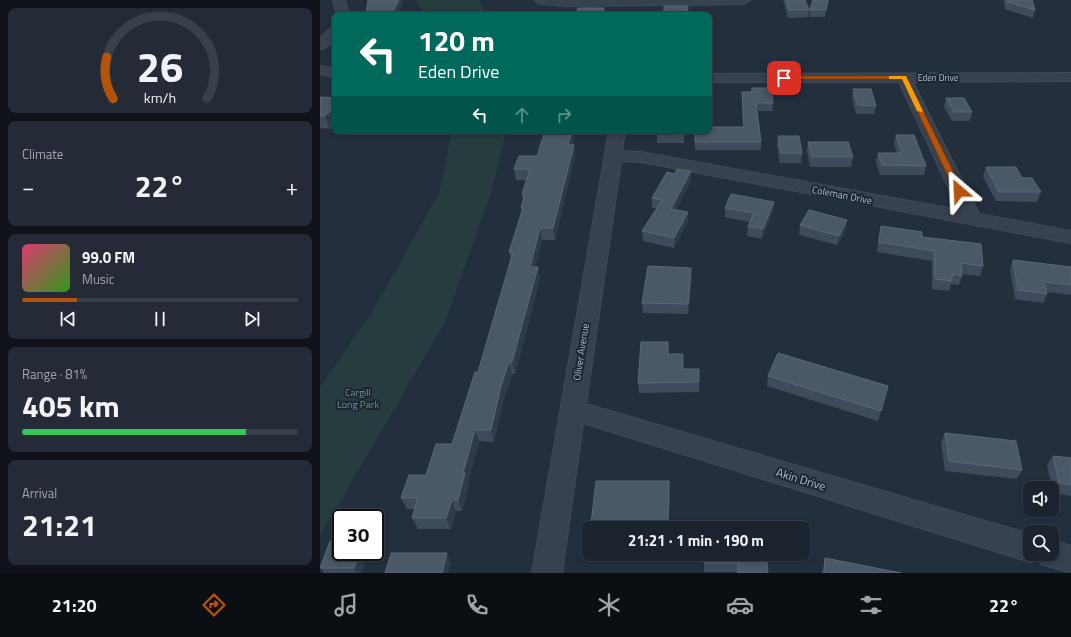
<!DOCTYPE html>
<meta charset="utf-8">
<style>
:root{--surface:#1b232e;--page:#242b36;--text:#f1f3f6;--muted:#a0a4aa;--line:#39404a;--accent:#b45309}
body{margin:0;font-family:"Titillium Web",sans-serif;background:var(--page);color:var(--text);height:100vh;display:flex;flex-direction:column;font-size:15px;white-space:nowrap}
*{box-sizing:border-box;margin:0}
p{font-size:13px;color:var(--muted)}
.icon{flex:none;width:22px;height:22px;fill:none;stroke:currentColor;stroke-width:2;stroke-linecap:round;stroke-linejoin:round}
.map{position:relative;flex:1;overflow:hidden}
.sheet{display:flex;flex-direction:column;gap:8px;padding:8px;background:#0f1319;width:320px}
.sheet>*{flex:none}
.top-card{position:absolute;left:12px;top:12px;width:380px;height:122px;border-radius:8px;box-shadow:0 2px 6px #0003,0 0 0 1px var(--line);background:#00695c;color:#fff;overflow:hidden}
.tools{position:absolute;left:703px;top:481px;display:grid;gap:8px}
.tools a{display:grid;place-items:center;width:36px;height:36px;border-radius:8px;background:var(--surface);box-shadow:0 2px 6px #0003,0 0 0 1px var(--line);font-size:20px}
.speed{position:absolute;left:12px;top:509px;display:flex;gap:8px;font-size:20px;font-weight:700;text-align:center}
.speed>*{display:grid;place-content:center;width:52px;height:52px;border-radius:50%;background:var(--surface);box-shadow:0 2px 6px #0003,0 0 0 1px var(--line);line-height:1}
.speed .limit{border:2px solid #111;border-radius:6px;background:#fff;color:#111}
.pin{position:absolute;display:grid;place-items:center;width:34px;height:34px;color:#fff;margin:-17px;border-radius:8px;box-shadow:0 2px 6px #0006}
.me{position:absolute;width:44px;margin:-22px;rotate:334deg;stroke-linejoin:round;filter:drop-shadow(0 0 3px #0008)}
.turn{display:flex;align-items:center;gap:14px;height:84px;padding:0 20px;font-size:18px}
.turn .icon{width:52px;height:52px;stroke-width:2.5}
.turn b{display:block;font-size:28px;line-height:34px}
.lanes{display:flex;align-items:center;height:38px;padding:0 20px;background:#0003;justify-content:center;gap:20px;direction:ltr}
.lanes .off{opacity:.35}
.big{font-size:30px;font-weight:700;line-height:1.1}
.sheet .card{flex:1;display:flex;flex-direction:column;justify-content:center;gap:6px;min-width:0;padding:0 14px;border-radius:8px;background:var(--page)}
.sheet .dial{align-items:center;gap:0}
.dial svg{height:104px;overflow:visible;fill:none;stroke:var(--line);stroke-width:7;stroke-linecap:round;text-anchor:middle}
.dial text{fill:var(--text);stroke:none}
.song{display:flex;align-items:center;gap:12px}
.cover{width:48px;height:48px;border-radius:6px;background:linear-gradient(135deg,hsl(340 70% 55%),hsl(110 70% 35%))}
.played{height:4px;border-radius:2px;background:linear-gradient(90deg,var(--accent) 20%,var(--line) 20%)}
.keys{display:flex;justify-content:space-around;direction:ltr}
.heat{display:flex;justify-content:space-between;align-items:center;font-size:22px;direction:ltr}
.charge{height:6px;border-radius:3px;background:linear-gradient(90deg,#34c759 81%,var(--line) 0)}
.trip{position:absolute;left:262px;top:521px;width:228px;height:40px;border-radius:8px;background:var(--surface);box-shadow:0 2px 6px #0003,0 0 0 1px var(--line);font-weight:700;line-height:40px;text-align:center}
.menu{display:flex;height:64px;justify-content:space-around;align-items:center;background:#0b0e12;color:var(--muted)}
.menu .icon{width:28px;height:28px}
.menu .selected{color:var(--accent)}
.menu b{font-size:18px;color:var(--text)}
main{display:flex;flex:1;min-height:0}
.map>svg:first-child{display:block}
.green{fill:#263c3f}
.lines{fill:none;stroke-linecap:round;stroke-linejoin:round}
.minor-casing{stroke:#414a57;stroke-width:2}
.minor{fill:#38414e;fill-rule:evenodd}
.wall{fill:#3f4b5c}
.shaded-wall{fill:#2f3b4b}
.building{fill:#4b5868;stroke:#5c6777}
.route{fill:#b45309;stroke:#753606}
.slow{fill:#f59e0b}
.labels{text-anchor:middle;dominant-baseline:central;stroke-width:4;stroke-linejoin:round;paint-order:stroke}
.far-street-label{font-size:9px;fill:#b4bcc9;stroke:#1d2633}
.street-label{font-size:10px;fill:#b4bcc9;stroke:#1d2633}
.park-label{font-size:10px;fill:#6b9a76;stroke:#1d2633}
.near-street-label{font-size:12px;fill:#b4bcc9;stroke:#1d2633}
</style>
<main>
<section class="sheet">
<div class="card dial"><svg viewBox="0 0 100 80">
<path d="M14 69A42 42 0 1 1 86 69"/>
<path d="M14 69A42 42 0 0 1 9 37" stroke="#b45309"/>
<text x="50" y="56" font-size="32" font-weight="700">26</text>
<text x="50" y="72" font-size="11">km/h</text>
</svg></div>
<div class="card"><p>Climate</p>
<div class="heat"><a>−</a><b class="big">22°</b><a>+</a></div>
</div>
<div class="card">
<div class="song"><i class="cover"></i><div><b>99.0 FM</b><p>Music</p></div></div>
<div class="played"></div>
<div class="keys"><svg class="icon" aria-label="previous" viewBox="0 0 24 24"><path d="M18 5L8 12l10 7zM5 5v14"/></svg><svg class="icon" aria-label="pause" viewBox="0 0 24 24"><path d="M8 5v14M16 5v14"/></svg><svg class="icon" aria-label="next" viewBox="0 0 24 24"><path d="M6 5l10 7-10 7zM19 5v14"/></svg></div>
</div>
<div class="card"><p>Range · 81%</p><b class="big">405 km</b><div class="charge"></div></div>
<div class="card"><p>Arrival</p><b class="big">21:21</b></div>
</section>
<div class="map">
<svg width="751" height="573" viewBox="0 0 751 573">
<rect width="100%" height="100%" fill="#242f3e"/>
<!-- green -->
<g class="green">
<path d="M96,0H160L165,15H105Z"/>
<path d="M132,131H186L173,187L125,322L0,536V388L54,309L120,191Z"/>
</g>
<g class="lines">
<defs>
<g id="minor">
<path d="M13,0H25L29,15H17Z"/>
<path d="M214,0H430L424,4L247,6L220,4Z"/>
<path d="M15,28V39L5,48L0,49V38L10,29Z"/>
<path d="M0,66L15,69V77L0,74Z"/>
<path d="M751,73V81L593,82L659,214L751,231V243L321,162L301,161L266,404L710,534V554H732V540L751,546V573L721,564L718,559L710,562L263,423L242,573H212L289,131H305L302,151L321,152L639,210L579,82H389V74Z"/>
</g>
</defs>
<!-- minor casing -->
<use href="#minor" class="minor-casing"/>
<!-- minor -->
<use href="#minor" class="minor"/>
</g>
<!-- wall -->
<g class="wall">
<path d="M463,0H485L489,10L488,17L468,18Z"/>
<path d="M509,0L505,17H489L490,10Z"/>
<path d="M684,0H712L715,10L713,18L685,9Z"/>
<path d="M15,46V55L13,48Z"/>
<path d="M432,88L453,103L452,111H437L441,142V150H375V131L423,127L422,101V92H431Z"/>
<path d="M533,89L556,106L554,114H536L532,98Z"/>
<path d="M0,97L15,98V125L10,129L0,128Z"/>
<path d="M626,98L652,112L650,121H632L624,107Z"/>
<path d="M256,131L252,145L255,156L235,240H222L215,267H218L220,279L195,374H192L184,398L174,442L159,441L148,481L149,484L142,511H136L131,529H98L92,518L95,509H87L81,498L106,475L132,444L158,372L191,259L189,252L202,212L201,208L203,200L202,194L206,180H196L194,169L217,156Z"/>
<path d="M364,131V143H337V134Z"/>
<path d="M576,135L606,166L604,175H560L556,162L558,153H577L574,144Z"/>
<path d="M458,136L482,153L481,163H460L457,145Z"/>
<path d="M488,142L533,157L531,167H490L487,151Z"/>
<path d="M666,167L702,178L721,192L717,202L676,201L663,177Z"/>
<path d="M371,171V181L356,209L368,221L354,248L323,241L322,231L337,208H332V198L355,174Z"/>
<path d="M405,208L453,212L442,239L427,236L428,226L430,222L405,217Z"/>
<path d="M480,225L526,230L517,245L479,235Z"/>
<path d="M561,226L602,237L663,266L660,276L642,274V276L639,285L631,284L629,291L612,289V261L557,252L559,235Z"/>
<path d="M693,260L751,267V295L727,292V294L723,303L695,299L690,269Z"/>
<path d="M371,268L372,278L368,314L323,313L322,303Z"/>
<path d="M349,354L363,369H379V392L319,393L318,383Z"/>
<path d="M448,376L568,386L558,421L447,386Z"/>
<path d="M625,433L702,470L697,479L625,471L621,443Z"/>
<path d="M733,456L751,458V496L733,493L727,465Z"/>
<path d="M349,481L350,491L348,528H272L271,524Z"/>
<path d="M21,552L45,562L41,573H4L0,568Z"/>
<path d="M384,554H446L448,573H417V572H384Z"/>
<path d="M505,558L581,573H502Z"/>
</g>
<!-- shaded-wall -->
<g class="shaded-wall">
<path d="M79,0H82L83,3L77,15H71Z"/>
<path d="M509,0L508,6L505,17L506,10Z"/>
<path d="M284,8L285,15H283Z"/>
<path d="M15,107V125L10,129L5,116Z"/>
<path d="M252,131H256L250,156L248,145Z"/>
<path d="M254,145L255,156L235,240L233,228Z"/>
<path d="M371,171V181L352,218L351,209Z"/>
<path d="M454,202L453,212L442,239L443,229Z"/>
<path d="M368,212V221L354,248V238Z"/>
<path d="M527,220L526,230L517,245L519,236Z"/>
<path d="M220,228L222,240L212,279L210,267Z"/>
<path d="M218,267L220,279L195,374L192,362Z"/>
<path d="M371,268L372,278L368,314V304Z"/>
<path d="M189,362L192,374L184,398L174,442L171,430L181,386Z"/>
<path d="M155,430L159,441L148,481L149,484L142,511L138,500L143,473Z"/>
<path d="M349,481L350,491L348,528V524Z"/>
<path d="M132,500L136,511L131,529L126,518Z"/>
<path d="M40,552L45,562L41,573H37L34,568Z"/>
<path d="M127,553L131,563L128,573H122Z"/>
</g>
<!-- building -->
<g class="building">
<path d="M48,0H79L71,15H46Z"/>
<path d="M466,0H485L489,10H469Z"/>
<path d="M493,0H508L506,10H490Z"/>
<path d="M687,0H712L715,10L687,2Z"/>
<path d="M344,6H368L367,15H344Z"/>
<path d="M258,8H284L283,15H255Z"/>
<path d="M432,88H451L453,103H436L441,142H375V131H389V127H424L422,92H432Z"/>
<path d="M533,89H551L556,106L538,105Z"/>
<path d="M0,97L15,98V107L5,116H0Z"/>
<path d="M626,98H644L652,112H634Z"/>
<path d="M225,131H252L248,145H254L233,228H220L210,267H218L192,362H189L181,386L171,430H155L143,473H145L138,500H132L126,518H92L98,498H81L89,475H106L116,444H132L155,372H158L193,252H189L203,208H201L205,194H202L210,169H194L199,156H217Z"/>
<rect x="337" y="131" width="27" height="3"/>
<path d="M576,135H594L606,166L562,165L558,153H582Z"/>
<path d="M458,136H479L482,153H461Z"/>
<path d="M488,142H528L533,157H492Z"/>
<path d="M666,167H696L702,178H712L721,192H679Z"/>
<path d="M357,169L371,171L351,209L368,212L354,238L322,231L342,200L332,198L347,172L355,174Z"/>
<path d="M411,194L454,202L443,229L428,226L434,213L405,208Z"/>
<path d="M489,210L527,220L519,236L480,225Z"/>
<path d="M561,226L602,232V237L661,244L663,266L641,263L642,276L632,274V281L615,279L614,251L559,242Z"/>
<path d="M693,260L751,267V285L724,282L727,294L698,290Z"/>
<path d="M328,266L371,268L368,304L322,303Z"/>
<path d="M321,342H348V354H363V369H379V382L318,383Z"/>
<path d="M458,353L568,386L561,411L448,376Z"/>
<path d="M625,433L696,441L702,470L629,461Z"/>
<path d="M733,456L751,458V485L739,483Z"/>
<path d="M276,481H349L348,524H271Z"/>
<path d="M385,522L444,523L445,528H385Z"/>
<path d="M10,541H21V549L20,552H40L34,568H0Z"/>
<path d="M71,553H127L122,573H65Z"/>
<path d="M384,554H446L448,573H418V563H384Z"/>
<path d="M505,558L581,573H504Z"/>
</g>
<!-- route -->
<path class="route" d="M464,76H586L643,191L639,193L635,191L582,79H462L461,78Z"/>
<!-- slow -->
<path class="slow" d="M569,76H586L603,111L602,112L597,111L582,79H569Z"/>
<g class="labels">
<!-- far-street labels -->
<g class="far-street-label">
<text x="618" y="77">Eden Drive</text>
</g>
<!-- street labels -->
<g class="street-label">
<text transform="translate(522 195) rotate(11)">Coleman Drive</text>
<text transform="translate(261 352) rotate(-81)">Oliver Avenue</text>
</g>
<!-- park labels -->
<g class="park-label">
<text x="38" y="392">Cargill<tspan x="38" dy="12">Long Park</tspan></text>
</g>
<!-- near-street labels -->
<g class="near-street-label">
<text transform="translate(481 479) rotate(17)">Akin Drive</text>
</g>
</g>
</svg>
<div class="tools">
<a><svg class="icon" aria-label="sound" viewBox="0 0 24 24"><path d="M4 9h4l5-4v14l-5-4H4zM17 9q2 3 0 6"/></svg></a>
<a><svg class="icon" aria-label="search" viewBox="0 0 24 24"><circle cx="10" cy="10" r="6"/><path d="M15 15l6 6"/></svg></a>
</div>
<div class="speed"><div class="limit">30</div></div>
<div class="pin" style="left:464px;top:78px;background:#d93025"><svg class="icon" aria-label="arrive" viewBox="0 0 24 24"><path d="M6 21V4h12l-3 4 3 4H6"/></svg></div>
<svg class="me" style="left:639px;top:191px" viewBox="-20 -20 40 40"><path d="M0-17L14 15 0 8-14 15z" fill="#b45309" stroke="#fff" stroke-width="4"/></svg>
<div class="trip">21:21 · 1 min · 190 m</div>
<div class="top-card">
<div class="turn"><svg class="icon" aria-label="left" viewBox="0 0 24 24"><path d="M17 20v-9H6M10 6l-5 5 5 5"/></svg><div><b>120 m</b>Eden Drive</div></div>
<div class="lanes"><svg class="icon" aria-label="left" viewBox="0 0 24 24"><path d="M17 20v-9H6M10 6l-5 5 5 5"/></svg><svg class="icon off" aria-label="ahead" viewBox="0 0 24 24"><path d="M12 20V5M6 11l6-6 6 6"/></svg><svg class="icon off" aria-label="right" viewBox="0 0 24 24"><path d="M7 20v-9h11M14 6l5 5-5 5"/></svg></div>
</div>
</div>
</main>
<nav class="menu">
<b>21:20</b>
<svg class="icon selected" aria-label="directions" viewBox="0 0 24 24"><path d="M12 3l9 9-9 9-9-9zM9 14v-3h6M13 9l2 2-2 2"/></svg>
<svg class="icon" aria-label="music" viewBox="0 0 24 24"><path d="M9 18V5l10-2v13"/><circle cx="6" cy="18" r="3"/><circle cx="16" cy="16" r="3"/></svg>
<svg class="icon" aria-label="phone" viewBox="0 0 24 24"><path d="M5 4h4l2 5-3 2q2 4 5 5l2-3 5 2v4C11 20 4 13 5 4z"/></svg>
<svg class="icon" aria-label="climate" viewBox="0 0 24 24"><path d="M12 3v18M4 7l16 10M4 17L20 7"/></svg>
<svg class="icon" aria-label="car" viewBox="0 0 24 24"><path d="M5 17H2v-5l4-1 3-4h7l3 4 3 1v5h-3M9 17h6M6 11h13"/><circle cx="7" cy="17" r="2"/><circle cx="17" cy="17" r="2"/></svg>
<svg class="icon" aria-label="filters" viewBox="0 0 24 24"><path d="M4 7h16M4 17h16"/><circle cx="9" cy="7" r="2"/><circle cx="15" cy="17" r="2"/></svg>
<b>22°</b>
</nav>
